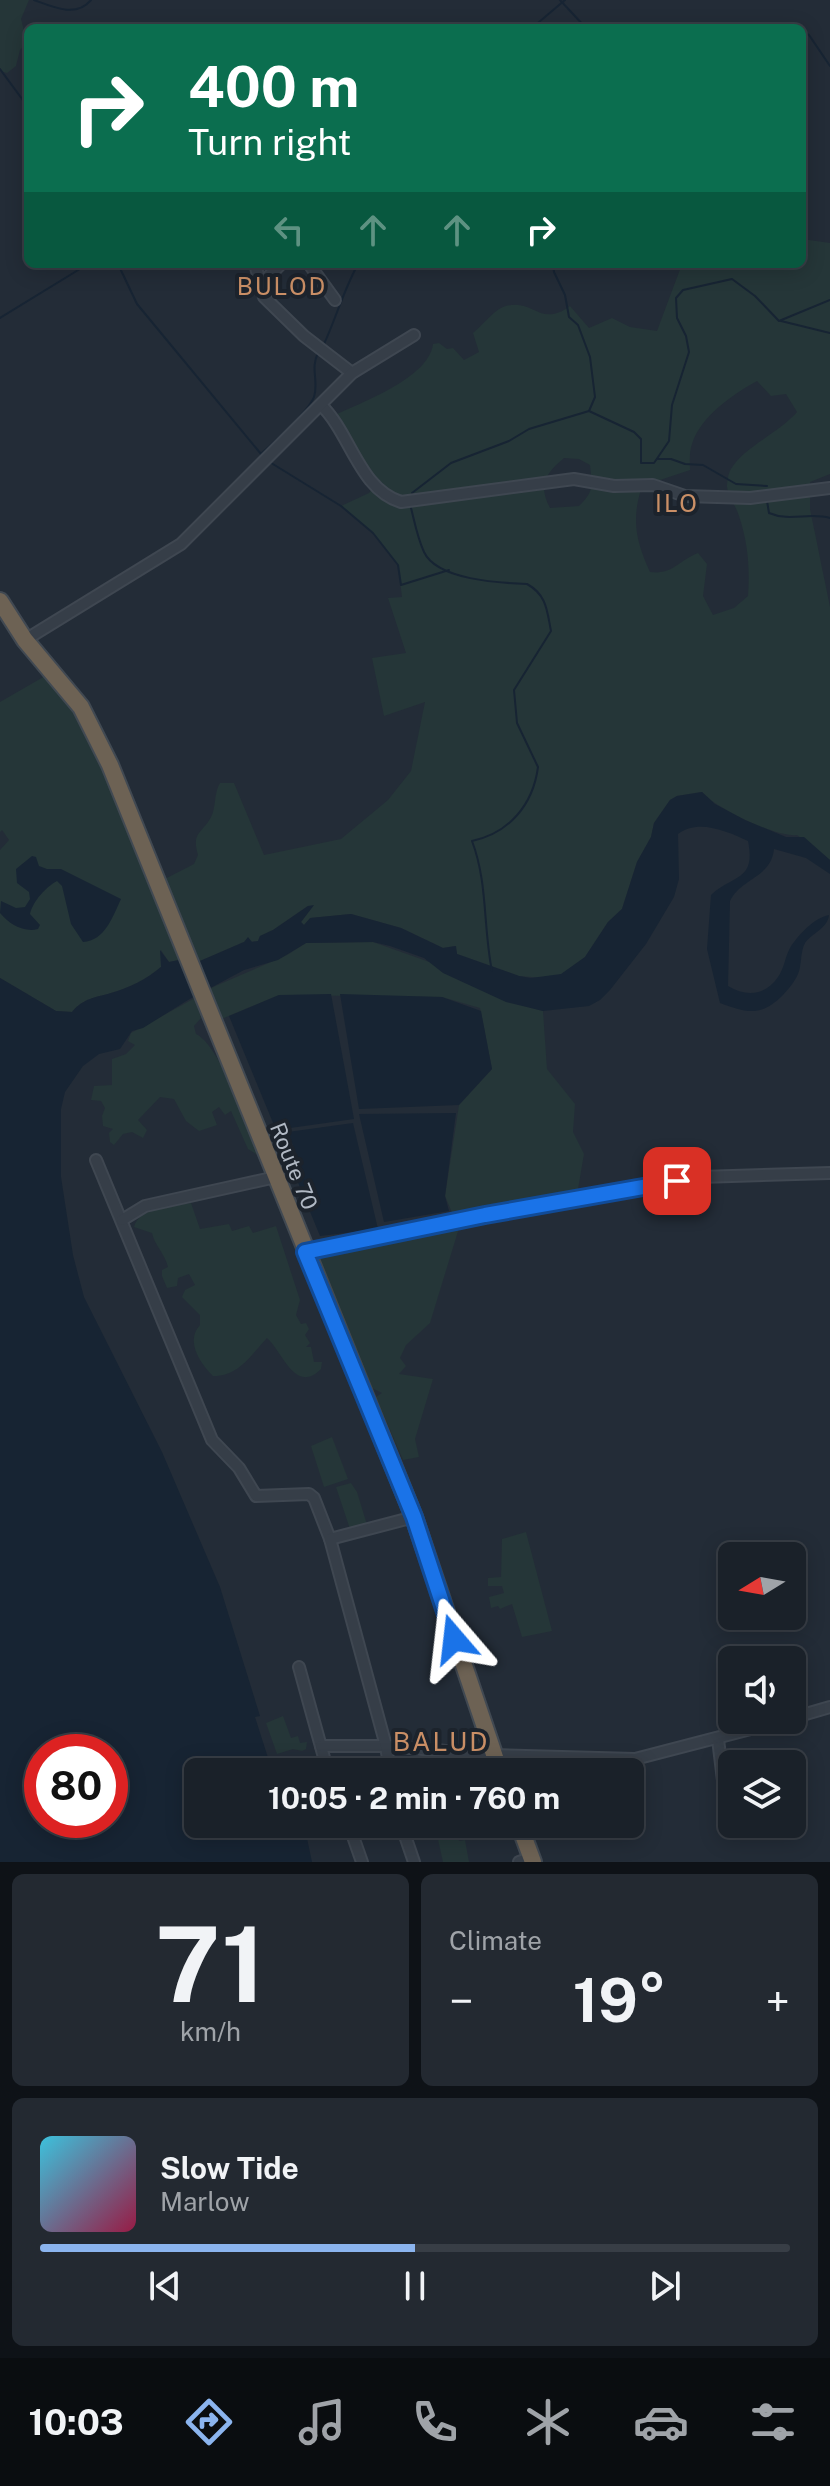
<!DOCTYPE html>
<meta charset="utf-8">
<style>
:root{--surface:#1a2129;--page:#232931;--text:#f1f3f6;--muted:#9fa3a8;--line:#383e46;--accent:#8bb4ee}
body{margin:0;font-family:"Public Sans",sans-serif;background:var(--page);color:var(--text);height:100vh;display:flex;flex-direction:column;font-size:30px;white-space:nowrap}
*{box-sizing:border-box;margin:0}
p{font-size:26px;color:var(--muted)}
.icon{flex:none;width:44px;height:44px;fill:none;stroke:currentColor;stroke-width:2;stroke-linecap:round;stroke-linejoin:round}
.map{position:relative;height:1862px;overflow:hidden}
.drawer{display:flex;flex-direction:column;gap:12px;padding:12px;background:#0e1217;flex:1}
.drawer>*{flex:none}
.guide{position:absolute;left:24px;top:24px;width:782px;height:244px;border-radius:12px;box-shadow:0 4px 20px #0003,0 0 0 2px var(--line);background:#0b6e4f;color:#fff;overflow:hidden}
.needle{width:52px;rotate:259deg}
.buttons{position:absolute;left:718px;top:1542px;display:grid;gap:16px}
.buttons a{display:grid;place-items:center;width:88px;height:88px;border-radius:12px;background:var(--surface);box-shadow:0 4px 20px #0003,0 0 0 2px var(--line);font-size:40px}
.speed{position:absolute;left:24px;top:1734px;display:flex;gap:16px;font-size:40px;font-weight:700;text-align:center}
.speed>*{display:grid;place-content:center;width:104px;height:104px;border-radius:50%;background:var(--surface);box-shadow:0 4px 20px #0003,0 0 0 2px var(--line);line-height:1}
.speed .limit{border:12px solid #d22;background:#fff;color:#111}
.pin{position:absolute;display:grid;place-items:center;width:68px;height:68px;color:#fff;margin:-34px;border-radius:16px;box-shadow:0 4px 12px #0006}
.me{position:absolute;width:88px;margin:-44px;rotate:343deg;stroke-linejoin:round;filter:drop-shadow(0 0 6px #0008)}
.turn{display:flex;align-items:center;gap:28px;height:168px;padding:0 32px;font-size:36px}
.turn .icon{width:104px;height:104px;stroke-width:2.5}
.turn b{display:block;font-size:56px;line-height:68px}
.lanes{display:flex;align-items:center;height:76px;padding:0 32px;background:#0003;justify-content:center;gap:40px;direction:ltr}
.lanes .off{opacity:.35}
.big{font-size:60px;font-weight:700;line-height:1.1}
.drawer .card{flex:1;display:flex;flex-direction:column;justify-content:center;gap:12px;min-width:0;padding:0 28px;border-radius:12px;background:var(--page)}
.drawer .dial{align-items:center;gap:0}
.dial b{font-size:104px;line-height:1}
.song{display:flex;align-items:center;gap:24px}
.cover{width:96px;height:96px;border-radius:12px;background:linear-gradient(135deg,hsl(190 70% 55%),hsl(340 70% 35%))}
.played{height:8px;border-radius:4px;background:linear-gradient(90deg,var(--accent) 50%,var(--line) 50%)}
.keys{display:flex;justify-content:space-around;direction:ltr}
.heat{display:flex;justify-content:space-between;align-items:center;font-size:44px;direction:ltr}
.drawer .tiles{flex:1;display:grid;gap:12px;grid-template-columns:1fr 1fr}
.card:last-child{grid-column:span 2}
.trip{position:absolute;left:184px;top:1758px;width:460px;height:80px;border-radius:12px;background:var(--surface);box-shadow:0 4px 20px #0003,0 0 0 2px var(--line);font-weight:700;line-height:80px;text-align:center}
.dock{display:flex;height:128px;justify-content:space-around;align-items:center;background:#0a0d10;color:var(--muted)}
.dock .icon{width:56px;height:56px}
.dock .on{color:var(--accent)}
.dock b{font-size:36px;color:var(--text)}
.map>svg:first-child{display:block}
.green{fill:#253638;fill-rule:evenodd}
.water{fill:#172433;fill-rule:evenodd}
.lines{fill:none;stroke-linecap:round;stroke-linejoin:round}
.stream{stroke:#172433;stroke-width:2}
.minor-casing{stroke:#3f4751;stroke-width:14}
.highway-casing{stroke:#414952;stroke-width:20}
.minor{stroke:#363e48;stroke-width:10}
.highway{stroke:#6d6254;stroke-width:16}
.route-casing{stroke:#114b97;stroke-width:20}
.route{stroke:#1a73e8;stroke-width:14}
.labels{text-anchor:middle;dominant-baseline:central;stroke-width:8;stroke-linejoin:round;paint-order:stroke}
.street-label{font-size:22px;fill:#b1b9c4;stroke:#1c232c}
.neighbourhood-label{font-size:24px;letter-spacing:2px;fill:#ca8f66;stroke:#1c232c}
.quarter-label{font-size:26px;letter-spacing:2px;fill:#ca8f66;stroke:#1c232c}
</style>
<div class="map">
<svg width="830" height="1862" viewBox="0 0 830 1862">
<rect width="100%" height="100%" fill="#232c37"/>
<!-- green -->
<g class="green">
<path d="M0,0H29L21,19L27,42L20,50L16,66L7,73L0,71Z"/>
<path d="M802,239L830,243V474L810,482V509L830,607V860L797,835C777,838 715,808 702,792L677,796L670,800L654,823L651,837L637,862L622,909L608,922L585,957L561,975L543,978L519,976L457,954L455,946L443,948L401,928L351,914L311,918L304,925L301,922L313,906H308L273,930L260,936L258,941L244,942L200,961L194,957L169,962L161,950V967C147,979 129,988 111,993C94,998 84,998 72,1012L56,1011L0,978V850L9,840L2,830L0,832V702L52,672L81,707L157,883L194,864L198,855C191,831 203,834 212,815C216,805 214,793 220,783H234L264,855L341,839L388,800L411,771L425,702L384,716L372,658L406,653L388,598L402,597L398,565L373,533L341,506L369,493L374,487L333,416C362,402 429,378 433,344L439,343L447,349L453,348L464,360L479,352L473,333C482,326 493,311 503,307C533,296 539,329 570,306L589,328L612,318L630,327L657,331L682,264H802ZM757,381L771,396L786,394L797,412C780,432 743,448 731,469C728,473 727,483 727,487C729,498 736,506 739,516C748,543 750,568 748,596L734,608L713,615L703,596L707,564L698,553C679,560 673,575 650,572C636,541 631,520 642,486L690,470C690,462 689,452 692,444C701,416 732,395 757,381ZM564,458L579,459L590,465C592,486 595,490 579,506L550,508C538,485 545,474 564,458Z"/>
<path d="M373,942L435,964L494,996L543,1011L547,1069L575,1104L573,1132L584,1154L577,1195L453,1215L445,1196L459,1105L492,1069L480,1008L442,997L279,995L219,1020L204,991L287,955L306,943Z"/>
<path d="M195,998L201,1018L194,1026L196,1034C220,1045 250,1131 261,1157L248,1149L231,1111L225,1115L219,1107L212,1112L217,1125L199,1131L186,1121L174,1099L160,1097L138,1120L147,1130L143,1138L132,1132L123,1134L114,1145L110,1142L109,1133L113,1129L103,1126L102,1116L105,1108L101,1101L91,1100L94,1086L112,1085V1059L126,1054L135,1045L128,1041L131,1033Z"/>
<path d="M191,1203L200,1229L229,1224L232,1231L249,1226L253,1233L276,1226L300,1300L296,1315L301,1324L306,1323L309,1329L305,1335L310,1343L306,1347H311L314,1362H322L321,1369C295,1395 283,1352 267,1338C250,1356 239,1376 213,1376C200,1363 185,1341 200,1325V1315L182,1297L185,1290L195,1285L189,1274L178,1278L177,1286L167,1288L162,1276V1270L168,1267C165,1254 154,1244 152,1233L134,1227C139,1207 174,1206 191,1203Z"/>
<path d="M459,1228L430,1323L406,1345L400,1358L406,1366L399,1374L433,1379L415,1439L419,1457L403,1460L376,1397L382,1393L372,1388L316,1258Z"/>
<path d="M332,1437L348,1479L324,1487L311,1446Z"/>
<path d="M351,1483L357,1492L368,1528L350,1529L336,1487Z"/>
<path d="M526,1532L552,1631L522,1637L512,1604L500,1609L498,1606L491,1608L489,1597L504,1593L502,1586H488V1578L501,1577L502,1539Z"/>
<path d="M283,1716L291,1738L298,1736L300,1743L307,1742L306,1749L302,1751L293,1749L277,1754L266,1723Z"/>
<path d="M438,1824H455L459,1841L465,1840L469,1862H443L435,1826Z"/>
</g>
<!-- water -->
<g class="water">
<path d="M702,792L715,804L745,820L786,837H804L830,860V874L806,858L774,849C771,878 741,878 730,901L728,986C746,997 765,996 778,977C784,969 785,957 790,948C798,935 814,918 829,915C828,928 812,933 805,943C800,952 802,965 798,974C794,983 789,988 783,995C761,1017 747,1013 720,1003L707,949L711,895C734,874 756,881 748,841C729,832 698,818 678,834L679,879L674,897L646,944L610,990L600,1000L589,1006L543,1011L506,1002L443,973L424,958L390,946L373,942L306,943L278,960L244,970L188,1000L143,1028L132,1031L120,1049L99,1054L83,1066L65,1092L61,1109V1177L73,1255L84,1297L162,1452L220,1587L260,1716L255,1717L270,1764L291,1762L293,1772H198V1824H304L312,1862H0V978L56,1011L72,1012C84,998 94,998 111,993C129,988 147,979 161,967L160,950L169,962L194,957L200,961L244,942L248,937L252,942L258,941L260,936L273,930L308,906L314,905L301,922L304,925L310,918L351,914L401,928L443,948L456,946L457,954L519,976L531,978L561,974L585,957L608,922L622,909L637,862L651,837L654,823L670,800L677,796ZM42,1752H110V1820H42Z"/>
<path d="M32,856L36,857L39,866L47,869H61L121,899C113,916 105,941 83,942L71,924L62,886L57,881C46,887 33,901 30,914L40,925L38,929C24,933 9,924 0,913L1,901L16,908L25,907L30,899L29,892L17,883L16,869Z"/>
<path d="M331,994L354,1119L276,1130L229,1016L279,995Z"/>
<path d="M340,994L442,997L481,1011L492,1069L459,1105L359,1109Z"/>
<path d="M456,1113L445,1196L449,1211L384,1222L359,1114Z"/>
<path d="M353,1123L378,1229L320,1236L288,1158L297,1156L288,1132Z"/>
</g>
<g class="lines">
<!-- stream -->
<g class="stream">
<path d="M34,0C53,7 76,18 91,0"/>
<path d="M560,0L586,28"/>
<path d="M532,28L565,0"/>
<path d="M787,28L790,26L794,28"/>
<path d="M802,32L809,35L830,66"/>
<path d="M0,69L28,107"/>
<path d="M118,264L137,304L261,454C273,443 309,411 314,397C319,382 310,368 318,353"/>
<path d="M553,264L554,272L565,295L569,317L578,325L590,357L595,397L589,411"/>
<path d="M0,318L88,264"/>
<path d="M781,321L830,333"/>
<path d="M324,344C336,318 343,292 357,266L362,264"/>
<path d="M658,459H671L685,464L703,465L736,484L767,486"/>
<path d="M268,461L341,506L373,533L398,565L401,585L449,570"/>
<path d="M412,493L451,463L509,441L529,429L589,411L634,432L641,439V463H654L669,441L672,405L689,352L686,336L677,318L676,298L683,290L732,279L755,296L779,321L830,300"/>
<path d="M767,501L769,513C790,522 809,512 830,518"/>
<path d="M410,504C414,519 417,537 424,552C437,580 500,583 527,584C547,595 547,611 551,631L514,690L517,723L538,767C533,805 509,833 472,841C488,883 483,927 492,971"/>
</g>
<defs>
<g id="minor">
<path d="M255,264L264,297L304,336L352,373"/>
<path d="M309,264L335,300"/>
<path d="M259,286L281,264"/>
<path d="M321,405C351,434 359,489 401,502L574,479L614,486L653,485L685,496L750,498L830,488"/>
<path d="M25,640L181,544L352,373L414,335"/>
<path d="M96,1160L212,1440L239,1468L256,1496L309,1494L314,1498L330,1539"/>
<path d="M122,1220L145,1206L276,1177"/>
<path d="M305,1252L485,1215L700,1177L830,1173"/>
<path d="M299,1667L328,1772"/>
<path d="M792,1718L830,1707"/>
<path d="M718,1739L728,1822"/>
<path d="M321,1746H386L494,1755L635,1759L785,1720"/>
<path d="M390,1772L386,1746L330,1539L414,1517"/>
<path d="M401,1824L414,1862"/>
<path d="M350,1828L362,1862"/>
<path d="M519,1862L531,1858"/>
</g>
<g id="highway">
<path d="M0,601L25,640L81,707L110,765L414,1517L500,1772"/>
<path d="M519,1824L533,1862"/>
</g>
</defs>
<!-- minor casing -->
<use href="#minor" class="minor-casing"/>
<!-- highway casing -->
<use href="#highway" class="highway-casing"/>
<!-- minor -->
<use href="#minor" class="minor"/>
<!-- highway -->
<use href="#highway" class="highway"/>
</g>
<g class="lines">
<defs>
<path id="route" d="M454,1639L414,1517L305,1252L485,1215L677,1181"/>
</defs>
<!-- route casing -->
<use href="#route" class="route-casing"/>
<!-- route -->
<use href="#route" class="route"/>
</g>
<g class="labels">
<!-- street labels -->
<g class="street-label">
<text transform="translate(294 1166) rotate(68)">Route 70</text>
</g>
<!-- neighbourhood labels -->
<g class="neighbourhood-label">
<text x="282" y="286">BULOD</text>
<text x="677" y="503">ILO</text>
</g>
<!-- quarter labels -->
<g class="quarter-label">
<text x="441" y="1741">BALUD</text>
</g>
</g>
</svg>
<div class="buttons">
<a><svg class="needle" viewBox="-14 -14 28 28"><path d="M0-13l5 13h-10z" fill="#e53935"/><path d="M0 13l5-13h-10z" fill="#9fa3a8"/></svg></a>
<a><svg class="icon" aria-label="sound" viewBox="0 0 24 24"><path d="M4 9h4l5-4v14l-5-4H4zM17 9q2 3 0 6"/></svg></a>
<a><svg class="icon" aria-label="layers" viewBox="0 0 24 24"><path d="M12 4l9 5-9 5-9-5zM3 14l9 5 9-5"/></svg></a>
</div>
<div class="speed"><div class="limit">80</div></div>
<div class="pin" style="left:677px;top:1181px;background:#d93025"><svg class="icon" aria-label="arrive" viewBox="0 0 24 24"><path d="M6 21V4h12l-3 4 3 4H6"/></svg></div>
<svg class="me" style="left:454px;top:1639px" viewBox="-20 -20 40 40"><path d="M0-17L14 15 0 8-14 15z" fill="#1a73e8" stroke="#fff" stroke-width="4"/></svg>
<div class="trip">10:05 · 2 min · 760 m</div>
<div class="guide">
<div class="turn"><svg class="icon" aria-label="right" viewBox="0 0 24 24"><path d="M7 20v-9h11M14 6l5 5-5 5"/></svg><div><b>400 m</b>Turn right</div></div>
<div class="lanes"><svg class="icon off" aria-label="left" viewBox="0 0 24 24"><path d="M17 20v-9H6M10 6l-5 5 5 5"/></svg><svg class="icon off" aria-label="ahead" viewBox="0 0 24 24"><path d="M12 20V5M6 11l6-6 6 6"/></svg><svg class="icon off" aria-label="ahead" viewBox="0 0 24 24"><path d="M12 20V5M6 11l6-6 6 6"/></svg><svg class="icon" aria-label="right" viewBox="0 0 24 24"><path d="M7 20v-9h11M14 6l5 5-5 5"/></svg></div>
</div>
</div>
<section class="drawer">
<div class="tiles">
<div class="card dial"><b>71</b><p>km/h</p></div>
<div class="card"><p>Climate</p>
<div class="heat"><a>−</a><b class="big">19°</b><a>+</a></div>
</div>
<div class="card">
<div class="song"><i class="cover"></i><div><b>Slow Tide</b><p>Marlow</p></div></div>
<div class="played"></div>
<div class="keys"><svg class="icon" aria-label="previous" viewBox="0 0 24 24"><path d="M18 5L8 12l10 7zM5 5v14"/></svg><svg class="icon" aria-label="pause" viewBox="0 0 24 24"><path d="M8 5v14M16 5v14"/></svg><svg class="icon" aria-label="next" viewBox="0 0 24 24"><path d="M6 5l10 7-10 7zM19 5v14"/></svg></div>
</div>
</div>
</section>
<nav class="dock">
<b>10:03</b>
<svg class="icon on" aria-label="directions" viewBox="0 0 24 24"><path d="M12 3l9 9-9 9-9-9zM9 14v-3h6M13 9l2 2-2 2"/></svg>
<svg class="icon" aria-label="music" viewBox="0 0 24 24"><path d="M9 18V5l10-2v13"/><circle cx="6" cy="18" r="3"/><circle cx="16" cy="16" r="3"/></svg>
<svg class="icon" aria-label="phone" viewBox="0 0 24 24"><path d="M5 4h4l2 5-3 2q2 4 5 5l2-3 5 2v4C11 20 4 13 5 4z"/></svg>
<svg class="icon" aria-label="climate" viewBox="0 0 24 24"><path d="M12 3v18M4 7l16 10M4 17L20 7"/></svg>
<svg class="icon" aria-label="car" viewBox="0 0 24 24"><path d="M5 17H2v-5l4-1 3-4h7l3 4 3 1v5h-3M9 17h6M6 11h13"/><circle cx="7" cy="17" r="2"/><circle cx="17" cy="17" r="2"/></svg>
<svg class="icon" aria-label="filters" viewBox="0 0 24 24"><path d="M4 7h16M4 17h16"/><circle cx="9" cy="7" r="2"/><circle cx="15" cy="17" r="2"/></svg>
</nav>
